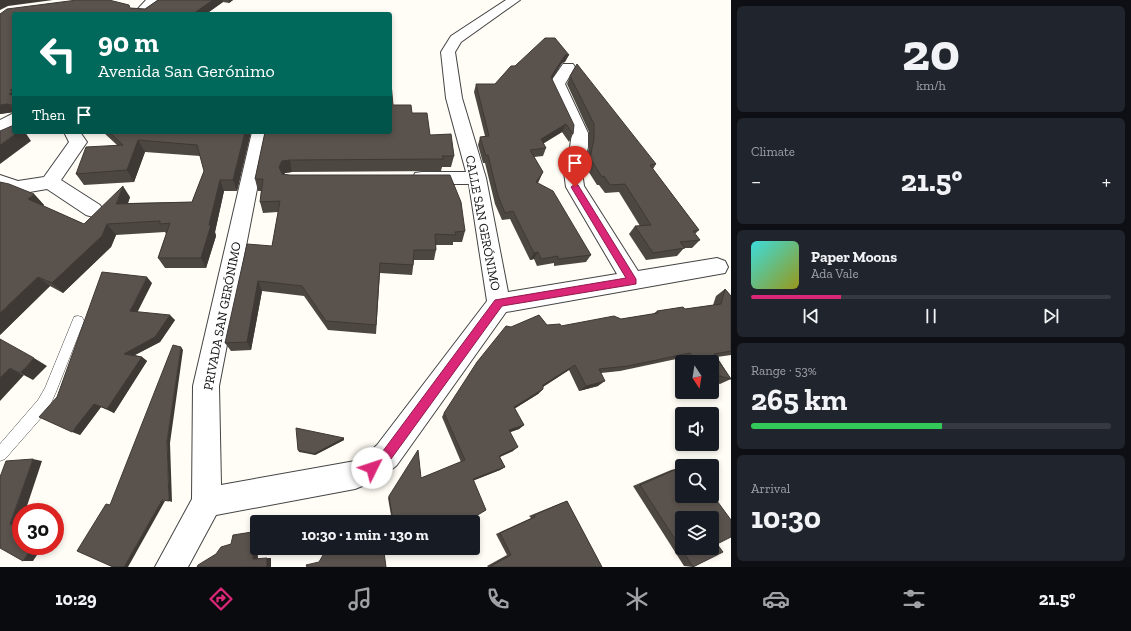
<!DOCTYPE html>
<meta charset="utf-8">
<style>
:root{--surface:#171b24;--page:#20242c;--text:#f1f3f6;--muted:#9ea1a6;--line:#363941;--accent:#db2777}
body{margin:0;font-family:"Zilla Slab",serif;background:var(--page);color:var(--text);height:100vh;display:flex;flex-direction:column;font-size:15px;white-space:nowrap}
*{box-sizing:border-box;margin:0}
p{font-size:13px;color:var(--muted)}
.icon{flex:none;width:22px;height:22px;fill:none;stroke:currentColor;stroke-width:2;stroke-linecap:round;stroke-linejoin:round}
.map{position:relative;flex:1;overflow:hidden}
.details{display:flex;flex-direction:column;gap:6px;padding:6px;background:#0d0f14;width:400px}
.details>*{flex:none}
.top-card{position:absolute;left:12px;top:12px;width:380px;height:122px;border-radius:4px;box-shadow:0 2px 6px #0003;background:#00695c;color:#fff;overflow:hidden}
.needle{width:26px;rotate:168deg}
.buttons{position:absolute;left:675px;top:355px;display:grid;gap:8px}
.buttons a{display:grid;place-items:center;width:44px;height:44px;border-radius:4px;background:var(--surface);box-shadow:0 2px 6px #0003;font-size:20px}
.speed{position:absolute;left:12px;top:503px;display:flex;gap:8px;font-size:20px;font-weight:700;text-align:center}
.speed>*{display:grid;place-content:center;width:52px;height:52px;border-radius:50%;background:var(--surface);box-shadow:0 2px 6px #0003;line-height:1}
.speed .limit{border:6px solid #d22;background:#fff;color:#111}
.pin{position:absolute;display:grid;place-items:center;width:34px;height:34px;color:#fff;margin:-41px -17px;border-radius:50% 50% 50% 0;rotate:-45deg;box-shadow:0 0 4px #0007}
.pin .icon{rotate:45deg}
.me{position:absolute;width:44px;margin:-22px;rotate:49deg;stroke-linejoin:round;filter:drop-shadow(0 0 3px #0008)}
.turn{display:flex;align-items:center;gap:14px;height:84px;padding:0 20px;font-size:18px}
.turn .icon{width:52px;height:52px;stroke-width:2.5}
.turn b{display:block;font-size:28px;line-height:34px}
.then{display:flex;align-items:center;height:38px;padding:0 20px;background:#0003;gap:8px;font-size:15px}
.big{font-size:30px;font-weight:700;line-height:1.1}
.details .widget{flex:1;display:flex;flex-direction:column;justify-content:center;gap:6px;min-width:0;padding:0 14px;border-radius:6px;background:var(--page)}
.details .dial{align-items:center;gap:0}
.dial b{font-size:52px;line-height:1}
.song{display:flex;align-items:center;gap:12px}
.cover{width:48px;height:48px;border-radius:6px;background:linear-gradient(135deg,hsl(180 70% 55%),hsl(60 70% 35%))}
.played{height:4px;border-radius:2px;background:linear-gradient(90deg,var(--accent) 25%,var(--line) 25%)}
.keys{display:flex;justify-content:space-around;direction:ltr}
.heat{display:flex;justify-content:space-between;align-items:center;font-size:22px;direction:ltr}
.charge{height:6px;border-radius:3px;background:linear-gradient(90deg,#34c759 53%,var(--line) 0)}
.trip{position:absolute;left:250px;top:515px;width:230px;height:40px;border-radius:4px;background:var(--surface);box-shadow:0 2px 6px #0003;font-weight:700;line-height:40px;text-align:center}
.menu{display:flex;height:64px;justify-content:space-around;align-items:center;background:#090b0e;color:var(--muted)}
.menu .icon{width:28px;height:28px}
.menu .current{color:var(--accent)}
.menu b{font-size:18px;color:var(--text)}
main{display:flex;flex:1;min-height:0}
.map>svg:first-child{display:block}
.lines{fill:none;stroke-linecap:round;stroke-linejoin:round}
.service-casing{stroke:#444;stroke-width:1}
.minor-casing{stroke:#444;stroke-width:2}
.service{fill:#fff;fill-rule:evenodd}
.minor{fill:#fff;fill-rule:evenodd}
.wall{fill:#4d4742}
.shaded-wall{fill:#3f3936}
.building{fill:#5a524d;stroke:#3f3936;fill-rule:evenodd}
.route{fill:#db2777;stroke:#8e194d}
.labels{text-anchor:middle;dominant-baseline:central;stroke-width:4;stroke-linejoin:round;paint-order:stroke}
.street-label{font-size:13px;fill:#111;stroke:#fff}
</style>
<main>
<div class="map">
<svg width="731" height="567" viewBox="0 0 731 567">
<rect width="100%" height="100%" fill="#fffdf5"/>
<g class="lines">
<defs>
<path id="service" d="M78,316L82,317L84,321L56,392L48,410L5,459L0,461V444L38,400L45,388L74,317Z"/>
<g id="minor">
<path d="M146,0H159L146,14H133Z"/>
<path d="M506,0H520L461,42L455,52L462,98L486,178L508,292L617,274L566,187L564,172L570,147L572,133L549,84L563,64H573L575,67L565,84L588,133V147L582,172L584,186L638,271L717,258L725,261L728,267L725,273L506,312L397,465L382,478L355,489L216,515L188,567H155L192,499L193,386L252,132H268L219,386L221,485L355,461L362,458L377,445L487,301L469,184H422L415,183L413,178L415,173L422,172H466L446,98L441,52L451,36Z"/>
<path d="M14,113V126L6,132L0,133V120Z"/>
<path d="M64,132H80L87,142L61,180L100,205L103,210L100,215L93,217L86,215L47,189L18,194L0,190V175L18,181L44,177L69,142Z"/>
</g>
</defs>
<!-- service casing -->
<use href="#service" class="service-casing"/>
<!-- minor casing -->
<use href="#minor" class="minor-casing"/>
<!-- service -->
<use href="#service" class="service"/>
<!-- minor -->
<use href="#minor" class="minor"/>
</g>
<!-- wall -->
<g class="wall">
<path d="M158,0H233L229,3L223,2L206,14H14V112L0,114V14L131,8L145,9Z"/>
<path d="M565,62L562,63L552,79L573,134L569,142L562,132L543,143L546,148L543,156L534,157L543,172L538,183L591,255L586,262L554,266V263L537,266L534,259L530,260L510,219L502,220L495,204L485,163H483L478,145L480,137L485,136L474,92L476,84H495L511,66Z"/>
<path d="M570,76L656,164L653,169L699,230L695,234L700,240L692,248H684L677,256L646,260L629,234L635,226H640L619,192L605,193L599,185H597L585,166L589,147V132L567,84Z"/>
<path d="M393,105L412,113L430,135L454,156L451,167H442L441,171L292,172L285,173L284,174L465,231L462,242H453V245H436V250L434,260H414L412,275L380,273L376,334L328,330L304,296L262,291L251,350L231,351L225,343L272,246L278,212L263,213L260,202L261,191H258L255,179L265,132Z"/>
<path d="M103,132H251L237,191H224L215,232L216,236L206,268H165L158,258L166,234L165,232L116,235L111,247L63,293L50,286L0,335L34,194L44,205L43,206L84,224L130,197L128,203L192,202L204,171L200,156L145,152L134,182L84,185L76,174L117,145Z"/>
<path d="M152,283L137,312L175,320L160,342L135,355L142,357L147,361L114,413L101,407L80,435L57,397Z"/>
<path d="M725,289L731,296V355L717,357L731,379L720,384L712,382V362H683L681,358L620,371L601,373L598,386L579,391L569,370L543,387V389L538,394L514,409L524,425L519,429L510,432L513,451L500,457L505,467L500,470L474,480L392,521L388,498L389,496L421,478L461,462L442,417L444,413L511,327L547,325L561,326L621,319L653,314L657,311L685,309L713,305L716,296Z"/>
<path d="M344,438V440L315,455L299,452L298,450Z"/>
<path d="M679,468L717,544L693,567L684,566L633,486L671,470Z"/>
<path d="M567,501L602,567H488L487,566L507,555L496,534L531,518L529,516L561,503Z"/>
</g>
<!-- shaded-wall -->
<g class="shaded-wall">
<path d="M0,0H53L8,6L0,10Z"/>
<path d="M213,0H222L223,2L206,14H193Z"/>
<path d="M229,0H233L229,3Z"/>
<path d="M565,55H569L565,62L562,63L548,85L551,77Z"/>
<path d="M14,88V101L9,94L10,90Z"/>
<path d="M8,104L14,112L0,114V105Z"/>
<path d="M10,105H14V111Z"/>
<path d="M566,124L562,132L538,147L541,139Z"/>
<path d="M18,132H25L31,141L0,164V145Z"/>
<path d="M245,132H251L237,191L233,180Z"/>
<path d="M138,140L145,152L134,182L127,170Z"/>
<path d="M290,160L292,172L285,173L282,178L279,167L282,161Z"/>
<path d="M543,172L539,180L532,190L536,182Z"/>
<path d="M220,180L224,191L215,232L216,236L206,268L201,258Z"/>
<path d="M123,186L130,197L124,215L116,204Z"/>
<path d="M34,194L44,205L38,210L28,199Z"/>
<path d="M107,224L116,235L111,247L63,293L52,283Z"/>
<path d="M538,252L534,259L530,260L534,253Z"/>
<path d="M38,277L50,286L0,335V313Z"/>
<path d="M147,277L152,283L135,317L130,311Z"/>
<path d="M258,281L262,291L251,350L247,342Z"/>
<path d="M170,315L175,320L160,342L129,358L124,354Z"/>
<path d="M181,347L183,350L170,443L172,502L169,501L167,441Z"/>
<path d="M142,357L147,361L114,413L107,409Z"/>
<path d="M34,358L47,366L33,380L20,373Z"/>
<path d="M575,365L569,370L538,390L543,385Z"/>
<path d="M10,368L24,375L0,401V378Z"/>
<path d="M605,381L598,386L579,391L586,386Z"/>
<path d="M543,389L538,394L509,412L514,407Z"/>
<path d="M94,404L101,407L80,435L72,432Z"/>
<path d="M524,425L519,429L505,434L509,430Z"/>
<path d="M344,438V440L315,455L314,454Z"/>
<path d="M518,447L513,451L495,459L499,456Z"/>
<path d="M33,459L42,461L25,512H21V522L20,525L21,526V531L10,524Z"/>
<path d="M505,467L500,470L470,482L473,479Z"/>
<path d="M162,500L165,501L128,567H124Z"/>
<path d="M252,532H257L258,559H253Z"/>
<path d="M33,546H43L33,561H23Z"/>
<rect x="267" y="558" width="4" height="9"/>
</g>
<!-- building -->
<g class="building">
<path d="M77,0H109L129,5L130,8L145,9L158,0H213L193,14H14V88L10,90L13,92L9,94L14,96V105H10L8,104L0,105V14L7,9Z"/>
<path d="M545,38H555L569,55H565L551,77L574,125L573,134L566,124L541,139L546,148L530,150L543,172L536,182L553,191L591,255L558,259V256L541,259L538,252L534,253L513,211L505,213L498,196L488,155L486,156L480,137L489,136L476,84H495L511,66H515Z"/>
<path d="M577,64L656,164L650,165L699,230L693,231L700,240L680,242L685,248L653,253L635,226L651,225L625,184L610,185L604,176L602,177L590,158L594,139V124L570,76Z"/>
<path d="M390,83H391L393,105H411L412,113H427L430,135L451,134L454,156H442L444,159L290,160L282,161L279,167L282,174L290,175H450L461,202L465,231L455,232L456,235L435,234L436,250H414L413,265L380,263L376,325L326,321L302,286L258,281L247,342L225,343L247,244L272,246L280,201L260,202L263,179H255L265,132H390Z"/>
<path d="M14,125V132H18L0,145V131Z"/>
<path d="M109,132H245L233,180H220L209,225H211L201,258H158L170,223L160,224V221L107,224L102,236L52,283L38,277L0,313V182L9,184L34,194L28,199L84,224L123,186L116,204L192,202L204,171L197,145L138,140L127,170L76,174L86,147L123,145Z"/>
<path d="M102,272L147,277L130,311L170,315L155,337L124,354L142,357L107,409L94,404L72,432L39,417L57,397Z"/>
<path d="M725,289L731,296V351L714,354L731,379L712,374V362H696L690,353L628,366L599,369L605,381L586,386L575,365L543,385V389L514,407L524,425L509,430L518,447L499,456L505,467L473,479L486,510L466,522H386L393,521L389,496L418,450L421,478L465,460L444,413L477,362L506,326L511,327L539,315L547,325L560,324L561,326L614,316L621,319L658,313L657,311L683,307L685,309L721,304Z"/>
<path d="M0,339L34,358L20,373L10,368L0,378Z"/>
<path d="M173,345L181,347L167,441L169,501L162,500L124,567H113L77,551L106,504L110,505Z"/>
<path d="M296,428L344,438L314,454L298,450Z"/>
<path d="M33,459L10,524L21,531V546H33L23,561L0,548V477L6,461Z"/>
<path d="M679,468L682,472V496H712V494L731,520V537L717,544L723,552L693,567L640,485ZM682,518H712V548H682Z"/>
<path d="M567,501L602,567H492L491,566L511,555L500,533L535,517L534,515Z"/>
<path d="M252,532L253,559L267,558V567H197L198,565L216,554L221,547L231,544L233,535Z"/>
<path d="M327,548H393L384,552L386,567H307L306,565L319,562Z"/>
</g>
<!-- route -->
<path class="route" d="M575,184L578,185L636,279V284L502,306L391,459L372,473L368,472L366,468L368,463L383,451L495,300L626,278L571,187Z"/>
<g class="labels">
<!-- street labels -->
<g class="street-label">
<text transform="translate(483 223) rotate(79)">CALLE SAN GERÓNIMO</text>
<text transform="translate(222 316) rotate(-79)">PRIVADA SAN GERÓNIMO</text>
</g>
</g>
</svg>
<div class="buttons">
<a><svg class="needle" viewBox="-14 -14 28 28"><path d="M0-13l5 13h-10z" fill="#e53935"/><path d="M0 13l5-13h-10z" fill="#9ea1a6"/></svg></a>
<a><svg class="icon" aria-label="sound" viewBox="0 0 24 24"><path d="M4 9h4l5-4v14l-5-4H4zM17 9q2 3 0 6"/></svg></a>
<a><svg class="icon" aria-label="search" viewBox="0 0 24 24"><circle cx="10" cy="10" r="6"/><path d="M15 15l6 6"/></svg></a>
<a><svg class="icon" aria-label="layers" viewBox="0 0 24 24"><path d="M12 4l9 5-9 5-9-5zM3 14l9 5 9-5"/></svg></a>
</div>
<div class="speed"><div class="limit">30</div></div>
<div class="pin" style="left:575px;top:187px;background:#d93025"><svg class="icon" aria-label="arrive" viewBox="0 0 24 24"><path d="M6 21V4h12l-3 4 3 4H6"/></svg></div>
<svg class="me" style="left:372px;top:468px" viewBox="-20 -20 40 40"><circle r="19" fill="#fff"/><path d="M0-13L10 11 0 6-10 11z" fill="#db2777"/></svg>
<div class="trip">10:30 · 1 min · 130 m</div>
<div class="top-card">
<div class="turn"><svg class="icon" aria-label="left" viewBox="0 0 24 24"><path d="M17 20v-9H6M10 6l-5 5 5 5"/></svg><div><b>90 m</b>Avenida San Gerónimo</div></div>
<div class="then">Then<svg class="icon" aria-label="arrive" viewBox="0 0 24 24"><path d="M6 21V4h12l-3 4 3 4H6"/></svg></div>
</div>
</div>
<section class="details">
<div class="widget dial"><b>20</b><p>km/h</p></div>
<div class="widget"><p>Climate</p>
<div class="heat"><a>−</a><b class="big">21.5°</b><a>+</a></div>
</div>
<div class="widget">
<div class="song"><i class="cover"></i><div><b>Paper Moons</b><p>Ada Vale</p></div></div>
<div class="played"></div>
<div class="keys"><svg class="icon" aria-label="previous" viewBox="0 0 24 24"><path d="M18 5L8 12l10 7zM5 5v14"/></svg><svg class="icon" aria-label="pause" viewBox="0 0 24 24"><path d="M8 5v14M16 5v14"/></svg><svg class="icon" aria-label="next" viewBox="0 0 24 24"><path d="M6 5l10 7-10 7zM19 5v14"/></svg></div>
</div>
<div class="widget"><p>Range · 53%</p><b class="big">265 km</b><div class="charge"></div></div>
<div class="widget"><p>Arrival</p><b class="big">10:30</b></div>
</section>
</main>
<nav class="menu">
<b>10:29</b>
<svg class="icon current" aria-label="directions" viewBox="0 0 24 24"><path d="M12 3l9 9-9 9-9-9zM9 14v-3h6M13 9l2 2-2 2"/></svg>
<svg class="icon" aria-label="music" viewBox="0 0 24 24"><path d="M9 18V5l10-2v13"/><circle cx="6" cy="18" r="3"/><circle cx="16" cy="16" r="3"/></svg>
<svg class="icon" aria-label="phone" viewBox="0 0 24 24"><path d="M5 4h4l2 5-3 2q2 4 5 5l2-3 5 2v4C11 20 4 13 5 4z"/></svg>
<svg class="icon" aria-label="climate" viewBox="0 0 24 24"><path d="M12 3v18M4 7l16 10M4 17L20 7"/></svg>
<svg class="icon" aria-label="car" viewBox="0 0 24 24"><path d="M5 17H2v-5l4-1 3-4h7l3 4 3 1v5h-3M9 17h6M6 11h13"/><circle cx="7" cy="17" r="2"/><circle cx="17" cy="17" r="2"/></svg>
<svg class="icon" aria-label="filters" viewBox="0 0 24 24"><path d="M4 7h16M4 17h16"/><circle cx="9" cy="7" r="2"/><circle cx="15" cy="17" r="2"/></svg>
<b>21.5°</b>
</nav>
